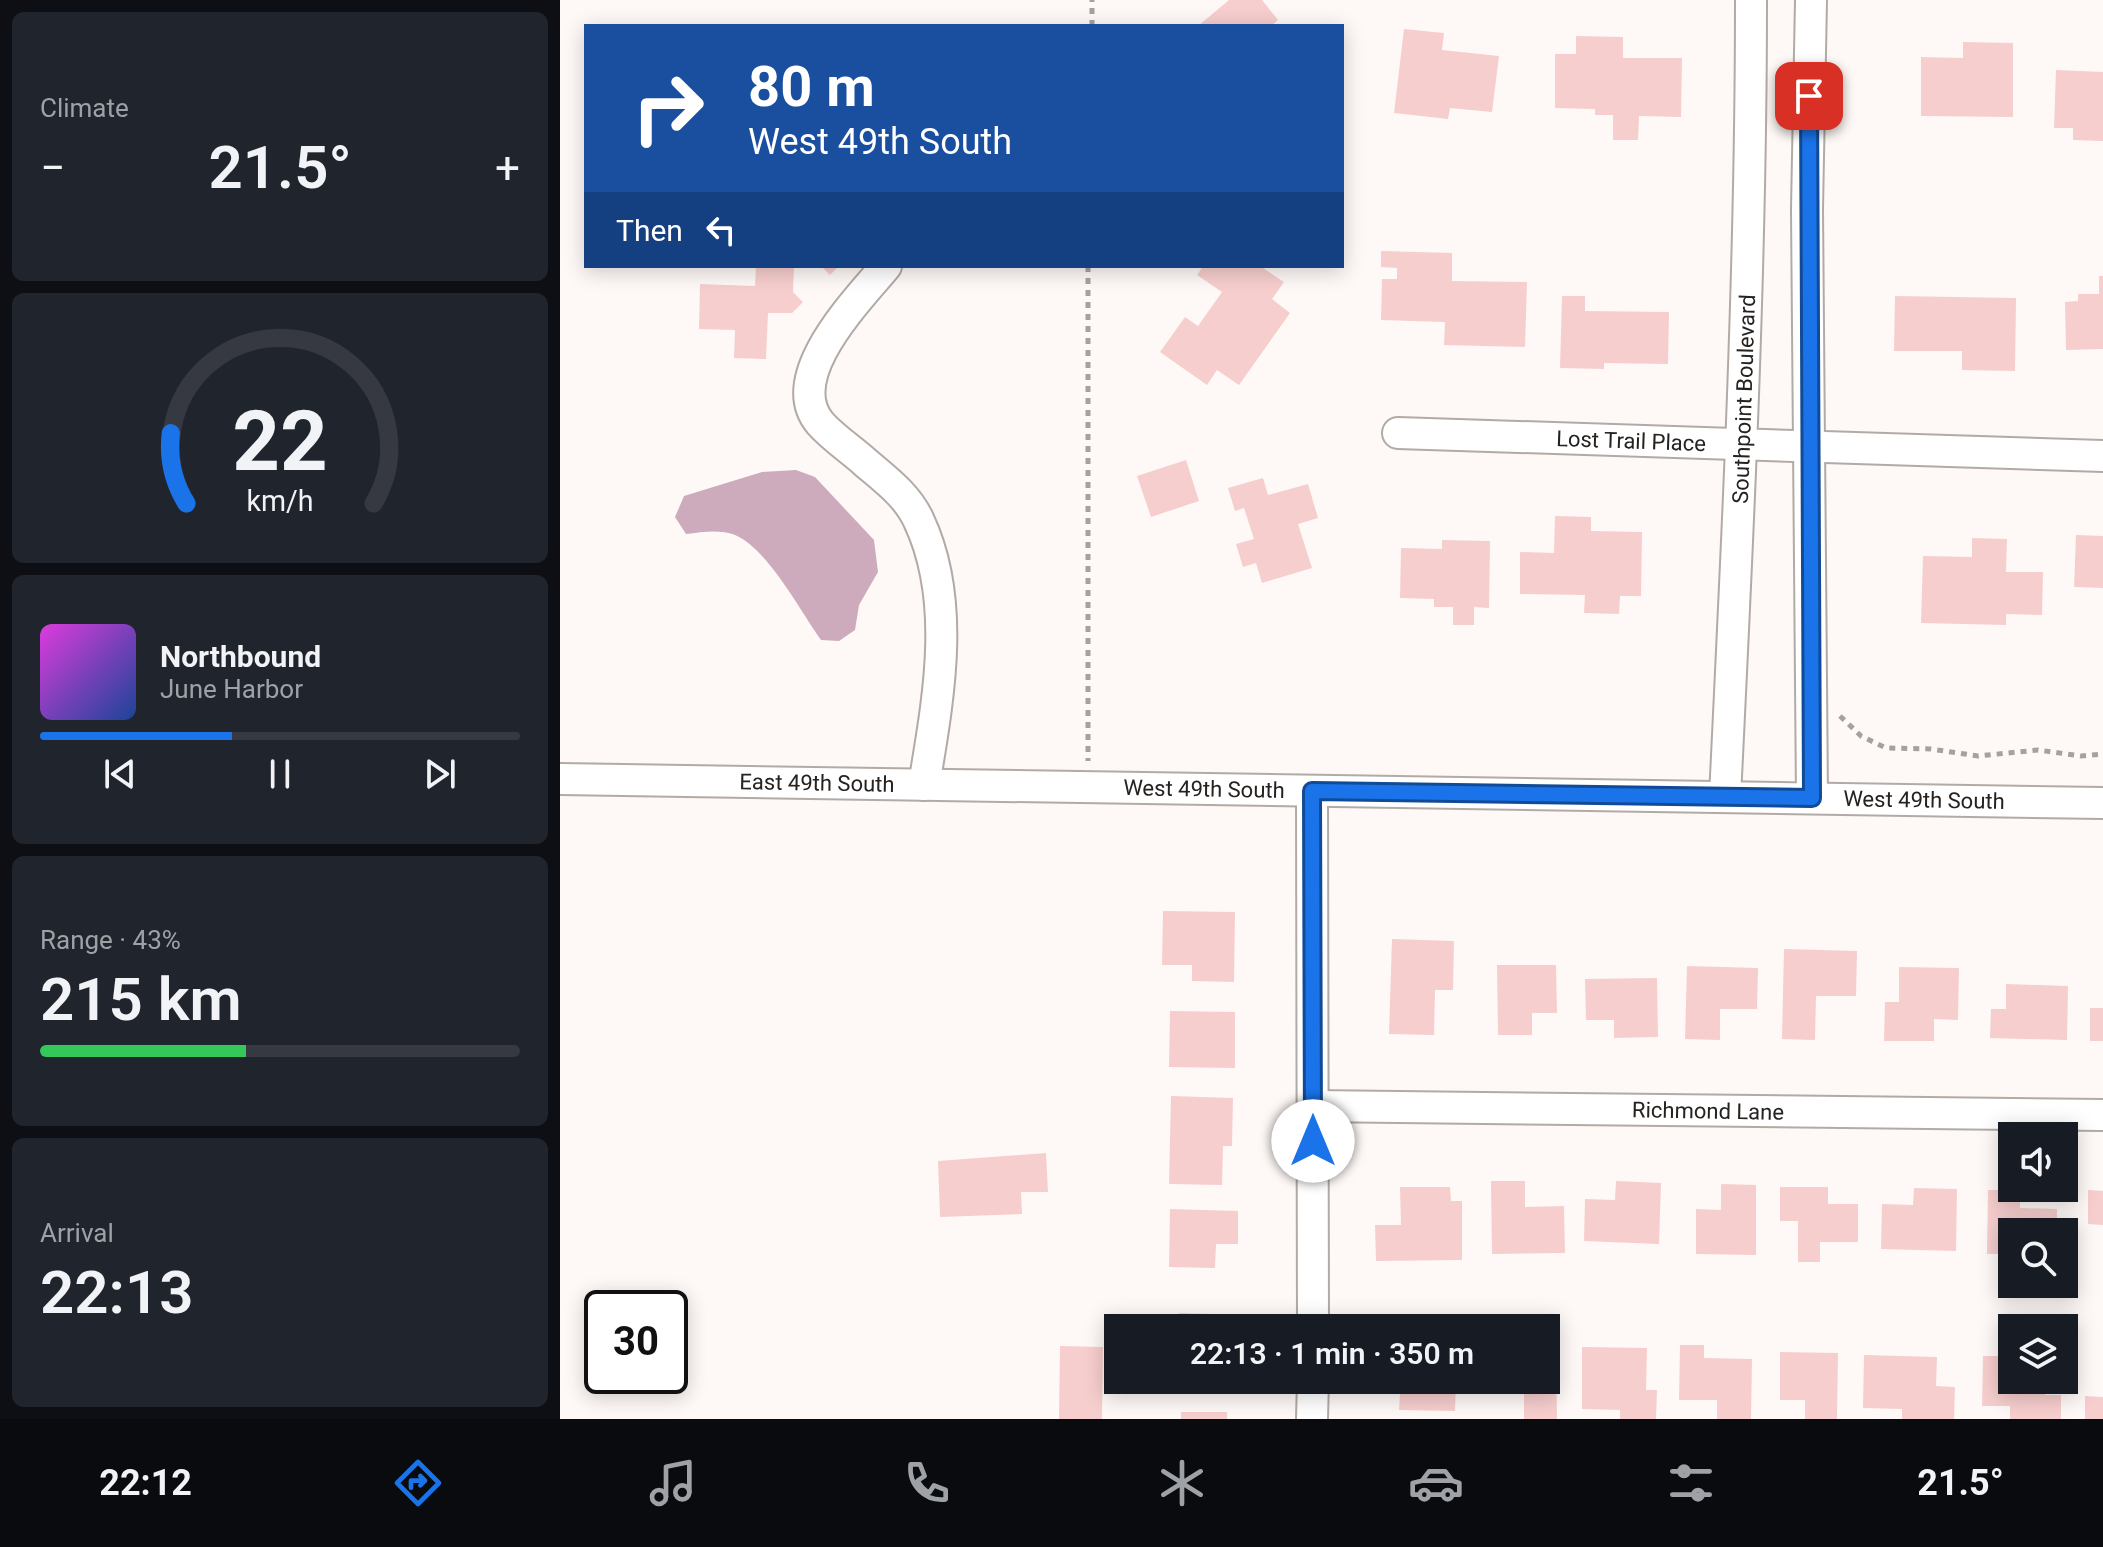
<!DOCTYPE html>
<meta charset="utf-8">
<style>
:root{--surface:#171b24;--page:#20242c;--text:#f1f3f6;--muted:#9ea1a6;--line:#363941;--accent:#1a73e8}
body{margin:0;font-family:Roboto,sans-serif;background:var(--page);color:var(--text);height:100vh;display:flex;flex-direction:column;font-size:30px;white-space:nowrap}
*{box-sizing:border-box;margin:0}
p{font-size:26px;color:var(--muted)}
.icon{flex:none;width:44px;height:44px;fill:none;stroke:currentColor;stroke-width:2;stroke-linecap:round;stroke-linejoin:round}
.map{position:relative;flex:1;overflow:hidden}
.details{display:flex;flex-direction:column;gap:12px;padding:12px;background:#0d0f14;width:560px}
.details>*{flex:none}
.guide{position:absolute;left:24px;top:24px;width:760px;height:244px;border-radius:0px;box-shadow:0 4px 20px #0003;background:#1a4fa0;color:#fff;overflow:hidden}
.tools{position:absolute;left:1438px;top:1122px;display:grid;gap:16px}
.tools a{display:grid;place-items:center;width:80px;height:80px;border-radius:0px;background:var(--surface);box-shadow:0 4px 20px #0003;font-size:40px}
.speed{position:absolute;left:24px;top:1290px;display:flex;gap:16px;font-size:40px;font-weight:700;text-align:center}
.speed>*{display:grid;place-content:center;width:104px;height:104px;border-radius:50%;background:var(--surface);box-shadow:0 4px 20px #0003;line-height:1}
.speed .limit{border:4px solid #111;border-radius:12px;background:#fff;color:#111}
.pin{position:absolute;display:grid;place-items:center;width:68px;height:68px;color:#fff;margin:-34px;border-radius:16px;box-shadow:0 4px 12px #0006}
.me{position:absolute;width:88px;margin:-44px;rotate:0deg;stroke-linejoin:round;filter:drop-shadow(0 0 6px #0008)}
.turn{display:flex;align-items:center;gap:28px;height:168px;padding:0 32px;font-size:36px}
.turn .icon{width:104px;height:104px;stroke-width:2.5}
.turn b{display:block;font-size:56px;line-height:68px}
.then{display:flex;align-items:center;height:76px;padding:0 32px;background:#0003;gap:16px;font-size:30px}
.big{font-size:60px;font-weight:600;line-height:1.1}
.details .tile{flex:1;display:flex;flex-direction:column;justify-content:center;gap:12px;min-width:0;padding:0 28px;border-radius:12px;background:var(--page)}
.details .dial{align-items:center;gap:0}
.dial svg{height:208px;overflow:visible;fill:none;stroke:var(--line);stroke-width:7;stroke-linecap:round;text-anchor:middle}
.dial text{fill:var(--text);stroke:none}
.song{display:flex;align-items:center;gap:24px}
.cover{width:96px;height:96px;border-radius:12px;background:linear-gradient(135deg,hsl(300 70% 55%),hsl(220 70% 35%))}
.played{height:8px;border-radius:4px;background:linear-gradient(90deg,var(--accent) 40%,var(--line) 40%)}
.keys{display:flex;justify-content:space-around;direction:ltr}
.heat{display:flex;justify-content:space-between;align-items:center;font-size:44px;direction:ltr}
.charge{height:12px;border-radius:6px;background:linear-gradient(90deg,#34c759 43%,var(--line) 0)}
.trip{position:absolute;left:544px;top:1314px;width:456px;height:80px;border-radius:0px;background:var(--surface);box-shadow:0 4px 20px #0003;font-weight:600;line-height:80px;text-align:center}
.menu{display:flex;height:128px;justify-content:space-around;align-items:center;background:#090b0e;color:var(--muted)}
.menu .icon{width:56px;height:56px}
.menu .active{color:var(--accent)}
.menu b{font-size:36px;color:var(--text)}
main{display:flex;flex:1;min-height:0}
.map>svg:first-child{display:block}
.water{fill:#cdabbc}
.building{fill:#f6cecd}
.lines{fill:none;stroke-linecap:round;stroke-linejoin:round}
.minor-casing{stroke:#b2aaa5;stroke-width:34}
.path{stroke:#a5a19f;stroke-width:5;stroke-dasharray:6 6;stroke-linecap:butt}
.minor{stroke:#fff;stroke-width:30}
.route-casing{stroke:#114b97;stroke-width:20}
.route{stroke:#1a73e8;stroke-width:14}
.labels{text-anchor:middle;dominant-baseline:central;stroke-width:7;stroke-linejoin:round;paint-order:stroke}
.street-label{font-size:22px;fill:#252220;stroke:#fff}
</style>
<main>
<section class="details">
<div class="tile"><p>Climate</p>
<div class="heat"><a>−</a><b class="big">21.5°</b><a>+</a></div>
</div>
<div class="tile dial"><svg viewBox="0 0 100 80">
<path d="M14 69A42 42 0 1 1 86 69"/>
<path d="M14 69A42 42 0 0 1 8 42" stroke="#1a73e8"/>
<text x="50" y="56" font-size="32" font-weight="700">22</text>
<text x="50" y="72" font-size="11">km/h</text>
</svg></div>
<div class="tile">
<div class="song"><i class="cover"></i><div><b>Northbound</b><p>June Harbor</p></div></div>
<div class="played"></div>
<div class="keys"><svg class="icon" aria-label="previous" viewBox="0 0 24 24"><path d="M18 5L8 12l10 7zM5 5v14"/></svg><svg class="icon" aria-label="pause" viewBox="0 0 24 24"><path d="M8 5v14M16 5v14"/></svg><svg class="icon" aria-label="next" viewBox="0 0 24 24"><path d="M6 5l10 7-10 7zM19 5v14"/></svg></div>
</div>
<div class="tile"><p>Range · 43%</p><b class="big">215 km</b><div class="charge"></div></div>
<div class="tile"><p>Arrival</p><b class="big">22:13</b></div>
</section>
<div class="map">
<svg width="1543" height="1419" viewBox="0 0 1543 1419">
<rect width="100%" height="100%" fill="#fef9f6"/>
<!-- water -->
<path class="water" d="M236,470L255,477L314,540L318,572L299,605L295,630L279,641L261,640C241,612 207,548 175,535C159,529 143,532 126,534L115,517L124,496L202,472Z"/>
<!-- building -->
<g class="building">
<path d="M669,0H702L718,20L711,26H638Z"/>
<path d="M844,29L884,33L882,50L939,56L932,112L890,108L888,119L834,113Z"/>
<path d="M1016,36L1063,37V58H1122L1121,117L1079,116L1078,140H1053V115H1035V109L995,108V54H1016Z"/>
<path d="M1403,42L1453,43V117L1361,116V57L1403,58Z"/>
<path d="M1496,70L1543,72V141L1513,140V128H1494Z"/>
<path d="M821,251L892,253V281L967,282L965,347L884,345L885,322L821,320L822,279H837V268L821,267Z"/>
<path d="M196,266H234L233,292L243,302L232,313H208L206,359L174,358L175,330L139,329L140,284L195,286Z"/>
<path d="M261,266H279L270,275Z"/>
<path d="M643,266H700L724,282L712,299L730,313L679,385L657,370L647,385L600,352L625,317L638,326L662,292L637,275Z"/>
<path d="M1539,276H1543V349L1506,350L1505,302L1518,301V294H1539Z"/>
<path d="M1002,296H1025V311L1109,312L1108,364L1044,363V369L1000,368Z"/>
<path d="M1335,296L1456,298L1455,371L1402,370V351H1334Z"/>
<path d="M626,460L639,501L591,517L577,476Z"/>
<path d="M703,478L708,495L748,484L758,518L738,524L752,568L702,583L696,563L683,567L676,544L694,539L684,508L675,511L668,488Z"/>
<path d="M995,516L1031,517V531L1082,532L1081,596H1060L1059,614L1024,613L1025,595L960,594V552L994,553Z"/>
<path d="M1516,535L1543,536V588L1514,587Z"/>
<path d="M1412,538L1447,539L1446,572H1483L1482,615L1446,614V625L1361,623L1363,556L1412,557Z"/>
<path d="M882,540L930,541L929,608L914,607V625H893V607H874V599L840,598L841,548L882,549Z"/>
<path d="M603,911L675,912L674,982L632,981V965H602Z"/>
<path d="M832,939L894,941L893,990H875L874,1035L829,1034Z"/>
<path d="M1224,949L1297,951L1296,996H1256L1255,1040L1222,1039Z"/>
<path d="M937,965H996L997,1013H972V1035H938Z"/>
<path d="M1127,966L1198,968L1197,1009H1160V1040L1125,1039Z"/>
<path d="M1339,967L1399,968L1398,1020L1374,1019V1041H1324L1325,1002H1339Z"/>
<path d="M1097,978L1098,1037L1054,1038V1020H1026L1025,979Z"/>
<path d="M1446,984L1508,986L1507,1040L1430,1038L1431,1009H1446Z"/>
<rect x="1530" y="1008" width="13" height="33"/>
<path d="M610,1011L675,1012V1068L609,1067Z"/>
<path d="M611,1096L673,1098L672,1146H663L662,1185L609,1184Z"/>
<path d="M486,1153L488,1192H461L462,1214L380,1217L378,1161Z"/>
<path d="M931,1181H965V1207L1004,1206L1005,1253L932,1254Z"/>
<path d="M1056,1181L1101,1183L1099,1244L1024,1241L1025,1199L1055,1200Z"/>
<path d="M1161,1184L1196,1185V1255L1136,1254V1209L1161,1210Z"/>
<path d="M840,1187H890L891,1201H902V1260L816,1261L815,1225H841Z"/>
<path d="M1220,1187H1268V1204H1298V1242H1260V1262H1238V1221H1220Z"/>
<path d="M1354,1188L1397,1189L1396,1251L1321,1249L1322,1204L1353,1205Z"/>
<path d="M1428,1190H1460V1208L1497,1209V1232H1452V1254H1427Z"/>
<path d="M1528,1190L1543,1191V1225L1528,1224Z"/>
<path d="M610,1209L678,1211V1244H656L655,1268L609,1267Z"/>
<path d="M619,1313L680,1315V1328H619Z"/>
<path d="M1120,1345H1144V1358L1192,1359L1191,1419H1157V1400H1119Z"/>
<path d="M500,1346L543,1347L542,1419H499Z"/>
<path d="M1022,1347L1087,1348L1086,1390H1097L1096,1419H1060V1410L1022,1409Z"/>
<path d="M986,1348H996L997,1419H964V1393L928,1394V1380H986Z"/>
<path d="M1220,1352L1278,1353L1277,1419H1245V1400H1220Z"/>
<path d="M1304,1355L1377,1357L1376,1386L1395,1387L1394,1419H1342V1409L1303,1408Z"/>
<path d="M1423,1356H1452V1380H1485V1395H1501V1419H1450V1406H1422Z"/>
<path d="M618,1380H665V1390L617,1389Z"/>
<path d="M824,1380H896L895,1411L839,1410L840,1394H823Z"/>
<path d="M1525,1396L1543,1397V1419H1525Z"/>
<rect x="621" y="1412" width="46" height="7"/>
</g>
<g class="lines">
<defs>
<g id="minor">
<path d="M1251,0L1247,209L1252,798"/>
<path d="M326,266C299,299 221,376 260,423C273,438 292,450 306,463C326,480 348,496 359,521C397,602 378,700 364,785"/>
<path d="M838,433L1543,456"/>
<path d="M0,779L1543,803"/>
<path d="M752,791L753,1328"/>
<path d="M1165,797C1178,531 1191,266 1191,0"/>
<path d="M753,1106L1543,1115"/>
<path d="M752,1419L753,1380"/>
</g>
</defs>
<!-- minor casing -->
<use href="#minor" class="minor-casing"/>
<!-- path -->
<g class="path">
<path d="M532,26V0"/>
<path d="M528,266V761"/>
<path d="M1280,716L1301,736L1326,748L1371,749L1418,756L1478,750L1521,756L1543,754"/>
</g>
<!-- minor -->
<use href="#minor" class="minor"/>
</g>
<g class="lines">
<defs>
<path id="route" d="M753,1141L752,791L1252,798L1249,96"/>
</defs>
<!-- route casing -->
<use href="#route" class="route-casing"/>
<!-- route -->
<use href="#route" class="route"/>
</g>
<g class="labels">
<!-- street labels -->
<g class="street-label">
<text transform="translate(1184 399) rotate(-88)">Southpoint Boulevard</text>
<text transform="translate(1071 441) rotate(2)">Lost Trail Place</text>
<text transform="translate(257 783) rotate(1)">East 49th South</text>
<text transform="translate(644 789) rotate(1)">West 49th South</text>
<text transform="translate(1364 800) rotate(1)">West 49th South</text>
<text transform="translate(1148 1111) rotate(1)">Richmond Lane</text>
</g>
</g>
</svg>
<div class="tools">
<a><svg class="icon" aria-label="sound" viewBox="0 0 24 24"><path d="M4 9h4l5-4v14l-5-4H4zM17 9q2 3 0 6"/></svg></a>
<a><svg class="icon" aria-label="search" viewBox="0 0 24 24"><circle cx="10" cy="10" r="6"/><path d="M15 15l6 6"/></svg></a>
<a><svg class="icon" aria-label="layers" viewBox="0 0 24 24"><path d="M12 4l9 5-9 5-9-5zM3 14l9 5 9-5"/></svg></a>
</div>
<div class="speed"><div class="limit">30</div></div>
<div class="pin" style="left:1249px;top:96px;background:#d93025"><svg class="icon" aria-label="arrive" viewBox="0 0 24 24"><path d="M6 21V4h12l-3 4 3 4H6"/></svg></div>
<svg class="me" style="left:753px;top:1141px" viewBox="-20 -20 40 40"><circle r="19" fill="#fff"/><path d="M0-13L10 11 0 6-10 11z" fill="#1a73e8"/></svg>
<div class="trip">22:13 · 1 min · 350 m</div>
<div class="guide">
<div class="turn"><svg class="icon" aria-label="right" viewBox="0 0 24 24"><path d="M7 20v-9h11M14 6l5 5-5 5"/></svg><div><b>80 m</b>West 49th South</div></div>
<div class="then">Then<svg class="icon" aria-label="left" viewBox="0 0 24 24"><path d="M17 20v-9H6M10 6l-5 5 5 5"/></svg></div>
</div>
</div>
</main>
<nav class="menu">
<b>22:12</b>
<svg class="icon active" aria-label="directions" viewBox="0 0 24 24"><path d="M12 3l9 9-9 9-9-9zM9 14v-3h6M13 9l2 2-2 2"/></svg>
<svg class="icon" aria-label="music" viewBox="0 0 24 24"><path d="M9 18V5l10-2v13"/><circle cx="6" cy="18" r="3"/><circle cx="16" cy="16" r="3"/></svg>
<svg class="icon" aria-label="phone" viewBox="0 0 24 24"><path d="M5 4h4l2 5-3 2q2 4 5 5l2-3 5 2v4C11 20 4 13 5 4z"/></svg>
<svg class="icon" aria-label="climate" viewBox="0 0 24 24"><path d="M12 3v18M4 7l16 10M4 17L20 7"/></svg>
<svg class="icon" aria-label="car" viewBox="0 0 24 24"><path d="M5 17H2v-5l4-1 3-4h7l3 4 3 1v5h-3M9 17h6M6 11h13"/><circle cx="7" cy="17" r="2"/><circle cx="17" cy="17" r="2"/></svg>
<svg class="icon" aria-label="filters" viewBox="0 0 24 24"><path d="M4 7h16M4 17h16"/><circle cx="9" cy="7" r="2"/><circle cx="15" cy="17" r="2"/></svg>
<b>21.5°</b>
</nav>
